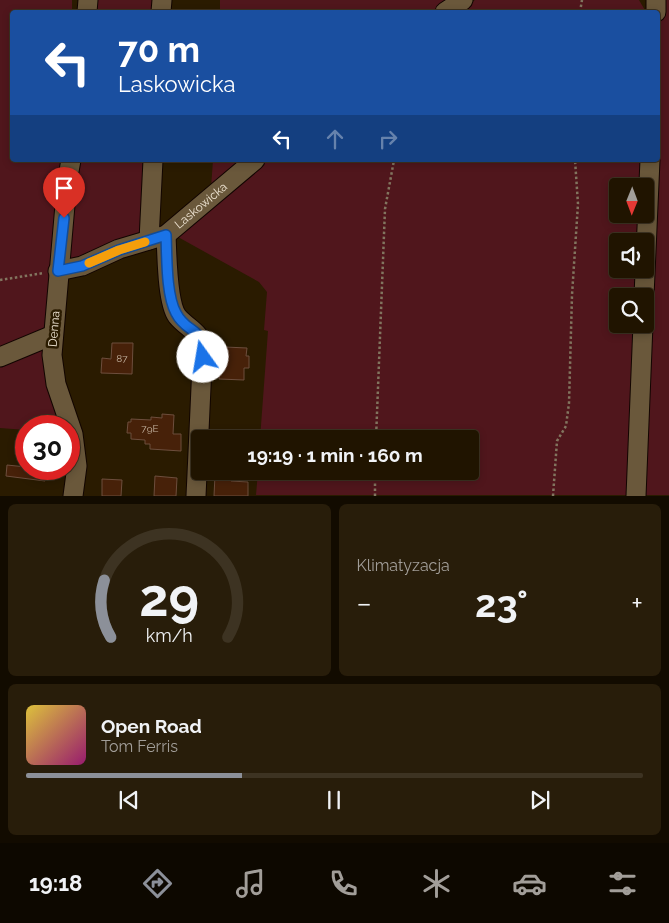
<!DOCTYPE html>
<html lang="pl">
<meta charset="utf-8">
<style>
:root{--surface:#201400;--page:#281d0a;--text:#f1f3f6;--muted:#a29e99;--line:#3d3322;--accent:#8c9099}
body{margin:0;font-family:Raleway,sans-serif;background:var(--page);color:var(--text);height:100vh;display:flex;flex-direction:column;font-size:19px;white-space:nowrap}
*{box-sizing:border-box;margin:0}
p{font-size:16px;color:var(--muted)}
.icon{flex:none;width:28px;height:28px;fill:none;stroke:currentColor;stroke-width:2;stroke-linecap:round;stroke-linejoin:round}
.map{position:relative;height:496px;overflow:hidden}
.panel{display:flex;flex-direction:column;gap:8px;padding:8px;background:#120b00;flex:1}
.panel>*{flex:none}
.top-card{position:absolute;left:10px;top:10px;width:650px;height:152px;border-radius:5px;box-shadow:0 2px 8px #0003,0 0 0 1px var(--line);background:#1a4fa0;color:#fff;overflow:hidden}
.needle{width:32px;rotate:181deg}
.controls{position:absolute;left:609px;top:178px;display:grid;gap:10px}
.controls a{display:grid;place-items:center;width:45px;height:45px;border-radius:5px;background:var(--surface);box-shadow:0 2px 8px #0003,0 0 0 1px var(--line);font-size:25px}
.speed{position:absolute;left:15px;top:415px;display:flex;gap:10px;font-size:25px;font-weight:700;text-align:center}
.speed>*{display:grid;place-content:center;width:65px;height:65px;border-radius:50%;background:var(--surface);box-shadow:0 2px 8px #0003,0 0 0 1px var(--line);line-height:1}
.speed .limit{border:8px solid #d22;background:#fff;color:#111}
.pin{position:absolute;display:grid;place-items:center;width:42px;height:42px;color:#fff;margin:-51px -21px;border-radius:50% 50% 50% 0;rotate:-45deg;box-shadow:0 0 5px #0007}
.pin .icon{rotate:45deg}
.me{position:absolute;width:55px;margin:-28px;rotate:347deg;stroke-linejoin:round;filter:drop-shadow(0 0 4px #0008)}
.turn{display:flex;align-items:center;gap:18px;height:105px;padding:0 25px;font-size:22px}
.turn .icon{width:65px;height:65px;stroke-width:2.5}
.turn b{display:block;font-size:35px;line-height:42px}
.lanes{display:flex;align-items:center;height:48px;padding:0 25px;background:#0003;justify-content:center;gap:25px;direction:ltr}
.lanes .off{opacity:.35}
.big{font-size:38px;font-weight:700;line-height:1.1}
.panel .tile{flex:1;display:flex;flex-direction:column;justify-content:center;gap:8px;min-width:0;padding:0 18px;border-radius:8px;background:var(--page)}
.panel .dial{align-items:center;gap:0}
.dial svg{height:130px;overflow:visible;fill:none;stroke:var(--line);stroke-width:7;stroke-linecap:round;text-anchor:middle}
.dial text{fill:var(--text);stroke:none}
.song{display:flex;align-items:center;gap:15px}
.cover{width:60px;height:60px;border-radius:8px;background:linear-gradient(135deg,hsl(50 70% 55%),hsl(320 70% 35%))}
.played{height:5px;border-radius:2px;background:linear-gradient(90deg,var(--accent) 35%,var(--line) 35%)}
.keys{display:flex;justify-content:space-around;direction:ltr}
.heat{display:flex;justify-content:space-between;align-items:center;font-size:28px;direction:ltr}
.panel .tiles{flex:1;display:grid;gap:8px;grid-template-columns:1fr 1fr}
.tile:last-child{grid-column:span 2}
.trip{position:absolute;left:191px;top:430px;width:288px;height:50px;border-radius:5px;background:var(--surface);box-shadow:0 2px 8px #0003,0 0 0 1px var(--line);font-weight:700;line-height:50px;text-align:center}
.tab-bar{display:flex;height:80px;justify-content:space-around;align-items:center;background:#0d0800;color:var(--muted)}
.tab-bar .icon{width:35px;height:35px}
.tab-bar .active{color:var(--accent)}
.tab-bar b{font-size:22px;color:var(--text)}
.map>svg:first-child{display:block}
.green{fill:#50161c;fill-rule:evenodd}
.building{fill:#472109;stroke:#6d4e3d}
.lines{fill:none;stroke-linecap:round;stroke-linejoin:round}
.minor-casing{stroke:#120500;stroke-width:21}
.path{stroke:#82755f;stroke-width:2.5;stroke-dasharray:2.5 2.5;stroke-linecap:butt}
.minor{stroke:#6a583b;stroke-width:19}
.route-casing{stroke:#114b97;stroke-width:12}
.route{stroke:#1a73e8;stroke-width:9}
.slow{stroke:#f59e0b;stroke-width:9}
.labels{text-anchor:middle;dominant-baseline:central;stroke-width:5;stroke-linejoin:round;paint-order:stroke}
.number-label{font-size:10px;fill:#c5b4a1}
.street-label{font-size:12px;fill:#efe5d4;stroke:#2a1b00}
</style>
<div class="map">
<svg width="669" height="496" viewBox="0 0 669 496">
<rect width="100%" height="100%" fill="#2a1b00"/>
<!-- green -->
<g class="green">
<path d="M0,0H72V12H12V160H64L45,355L65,426H26V430L0,428Z"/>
<path d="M94,0H155L154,12H93Z"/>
<path d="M220,0H452L433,12H220Z"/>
<path d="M475,0H639L646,12H458Z"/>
<path d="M657,0H669V495H256L258,471H470V439H260L268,331L264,330L267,292L259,282L178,237L262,160H658ZM618,186H645V214H618ZM618,241H645V269H618ZM618,296H645V324H618Z"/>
<path d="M79,160H146L141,234L71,262L66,256Z"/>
<path d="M213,160H241L211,188Z"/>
</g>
<!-- building -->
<g class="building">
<path d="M112,343H133L132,374L101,373L102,358L111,359Z"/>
<path d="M225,347L247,348L246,356H249V368H244V380L219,379L220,361H225Z"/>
<path d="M162,414L174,415L173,434H181V451L150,449V444H145V440L131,439V433H127L128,422H131V419L151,420V417L162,418Z"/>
<path d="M7,465L26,467V469L46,470L45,481L6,476Z"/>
<path d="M215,475L231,476V481L248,482V496H214Z"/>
<path d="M155,476L177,478L176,496H154Z"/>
<path d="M102,479L122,480L121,496H102Z"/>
</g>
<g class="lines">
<defs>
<g id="minor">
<path d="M87,12L88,0"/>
<path d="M161,12L162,0"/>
<path d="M445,12L463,0"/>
<path d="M656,12V0"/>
<path d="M71,160L67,182L52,355L56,384L73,434L77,466L73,496"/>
<path d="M166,235C167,254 167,302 177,316C186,327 198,331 203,344L196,496"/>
<path d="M149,240L153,160"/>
<path id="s1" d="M58,271L82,266L119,249L166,235L255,160"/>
<path d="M644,296L650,160"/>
<path d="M0,357L53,335"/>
<path d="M636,496L643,324"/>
</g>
</defs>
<!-- minor casing -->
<use href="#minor" class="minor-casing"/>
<!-- path -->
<g class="path">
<path d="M580,12L582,0"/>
<path d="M0,280L44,273"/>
<path d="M376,439L385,209L394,160"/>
<path d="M375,496V471"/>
<path d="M553,496L557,441L566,426L569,403L572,295L578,204L575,160"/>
</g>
<!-- minor -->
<use href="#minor" class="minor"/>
</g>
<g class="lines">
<defs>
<path id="route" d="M64,218L58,271L82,266L119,250L166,235C167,256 166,295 176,313C187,335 204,325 203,357"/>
</defs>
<!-- route casing -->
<use href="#route" class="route-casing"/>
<!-- route -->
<use href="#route" class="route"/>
<!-- slow -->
<path class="slow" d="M89,263L119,250L145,242"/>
</g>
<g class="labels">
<!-- number labels -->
<g class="number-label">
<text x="122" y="358">87</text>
<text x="150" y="428">79E</text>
</g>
<!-- street labels -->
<g class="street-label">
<text stroke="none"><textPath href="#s1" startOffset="160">Laskowicka</textPath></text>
<text transform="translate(54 329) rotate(-85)">Denna</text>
</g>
</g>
</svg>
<div class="controls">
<a><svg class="needle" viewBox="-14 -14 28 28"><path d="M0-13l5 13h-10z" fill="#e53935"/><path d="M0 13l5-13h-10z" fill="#a29e99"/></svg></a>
<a><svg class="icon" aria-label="sound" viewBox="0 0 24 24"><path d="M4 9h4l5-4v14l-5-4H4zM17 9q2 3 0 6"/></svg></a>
<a><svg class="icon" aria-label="search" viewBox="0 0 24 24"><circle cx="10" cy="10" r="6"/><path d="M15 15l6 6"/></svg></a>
</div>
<div class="speed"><div class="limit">30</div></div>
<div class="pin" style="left:64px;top:218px;background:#d93025"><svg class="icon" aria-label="arrive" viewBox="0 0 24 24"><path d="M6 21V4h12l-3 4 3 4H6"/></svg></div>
<svg class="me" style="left:203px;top:357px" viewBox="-20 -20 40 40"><circle r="19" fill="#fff"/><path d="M0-13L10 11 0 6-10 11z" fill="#1a73e8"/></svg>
<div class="trip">19:19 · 1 min · 160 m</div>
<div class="top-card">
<div class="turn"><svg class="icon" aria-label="left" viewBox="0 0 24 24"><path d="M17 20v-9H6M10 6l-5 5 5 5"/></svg><div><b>70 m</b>Laskowicka</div></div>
<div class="lanes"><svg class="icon" aria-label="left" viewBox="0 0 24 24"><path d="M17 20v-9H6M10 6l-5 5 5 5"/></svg><svg class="icon off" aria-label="ahead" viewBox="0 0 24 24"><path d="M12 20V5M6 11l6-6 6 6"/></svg><svg class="icon off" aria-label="right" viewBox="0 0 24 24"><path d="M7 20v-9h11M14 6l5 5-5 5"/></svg></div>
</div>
</div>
<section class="panel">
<div class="tiles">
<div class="tile dial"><svg viewBox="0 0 100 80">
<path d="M14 69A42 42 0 1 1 86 69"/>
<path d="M14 69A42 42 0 0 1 10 34" stroke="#8c9099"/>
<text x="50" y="56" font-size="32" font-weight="700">29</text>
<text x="50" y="72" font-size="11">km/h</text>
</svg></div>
<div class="tile"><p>Klimatyzacja</p>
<div class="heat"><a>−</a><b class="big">23°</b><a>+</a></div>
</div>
<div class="tile">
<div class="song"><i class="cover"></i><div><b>Open Road</b><p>Tom Ferris</p></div></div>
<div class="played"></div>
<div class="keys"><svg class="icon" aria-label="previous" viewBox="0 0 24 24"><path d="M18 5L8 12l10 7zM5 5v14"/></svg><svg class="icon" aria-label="pause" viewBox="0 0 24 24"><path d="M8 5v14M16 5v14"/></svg><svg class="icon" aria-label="next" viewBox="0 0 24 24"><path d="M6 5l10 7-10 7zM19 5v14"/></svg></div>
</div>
</div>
</section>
<nav class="tab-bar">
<b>19:18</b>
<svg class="icon active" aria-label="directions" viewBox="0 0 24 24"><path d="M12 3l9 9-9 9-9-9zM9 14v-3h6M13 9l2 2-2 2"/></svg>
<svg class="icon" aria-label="music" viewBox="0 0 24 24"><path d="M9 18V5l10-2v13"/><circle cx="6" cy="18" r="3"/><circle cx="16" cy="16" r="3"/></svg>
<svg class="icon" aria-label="phone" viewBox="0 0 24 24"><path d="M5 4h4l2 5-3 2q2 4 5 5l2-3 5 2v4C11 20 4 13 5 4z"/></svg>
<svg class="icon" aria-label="climate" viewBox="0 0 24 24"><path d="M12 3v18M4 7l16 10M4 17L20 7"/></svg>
<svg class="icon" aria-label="car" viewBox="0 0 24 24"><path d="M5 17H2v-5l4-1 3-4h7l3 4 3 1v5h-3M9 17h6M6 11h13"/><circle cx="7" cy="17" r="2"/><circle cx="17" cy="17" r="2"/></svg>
<svg class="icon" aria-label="filters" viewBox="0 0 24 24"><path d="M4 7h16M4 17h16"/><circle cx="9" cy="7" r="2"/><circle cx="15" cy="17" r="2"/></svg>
</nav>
